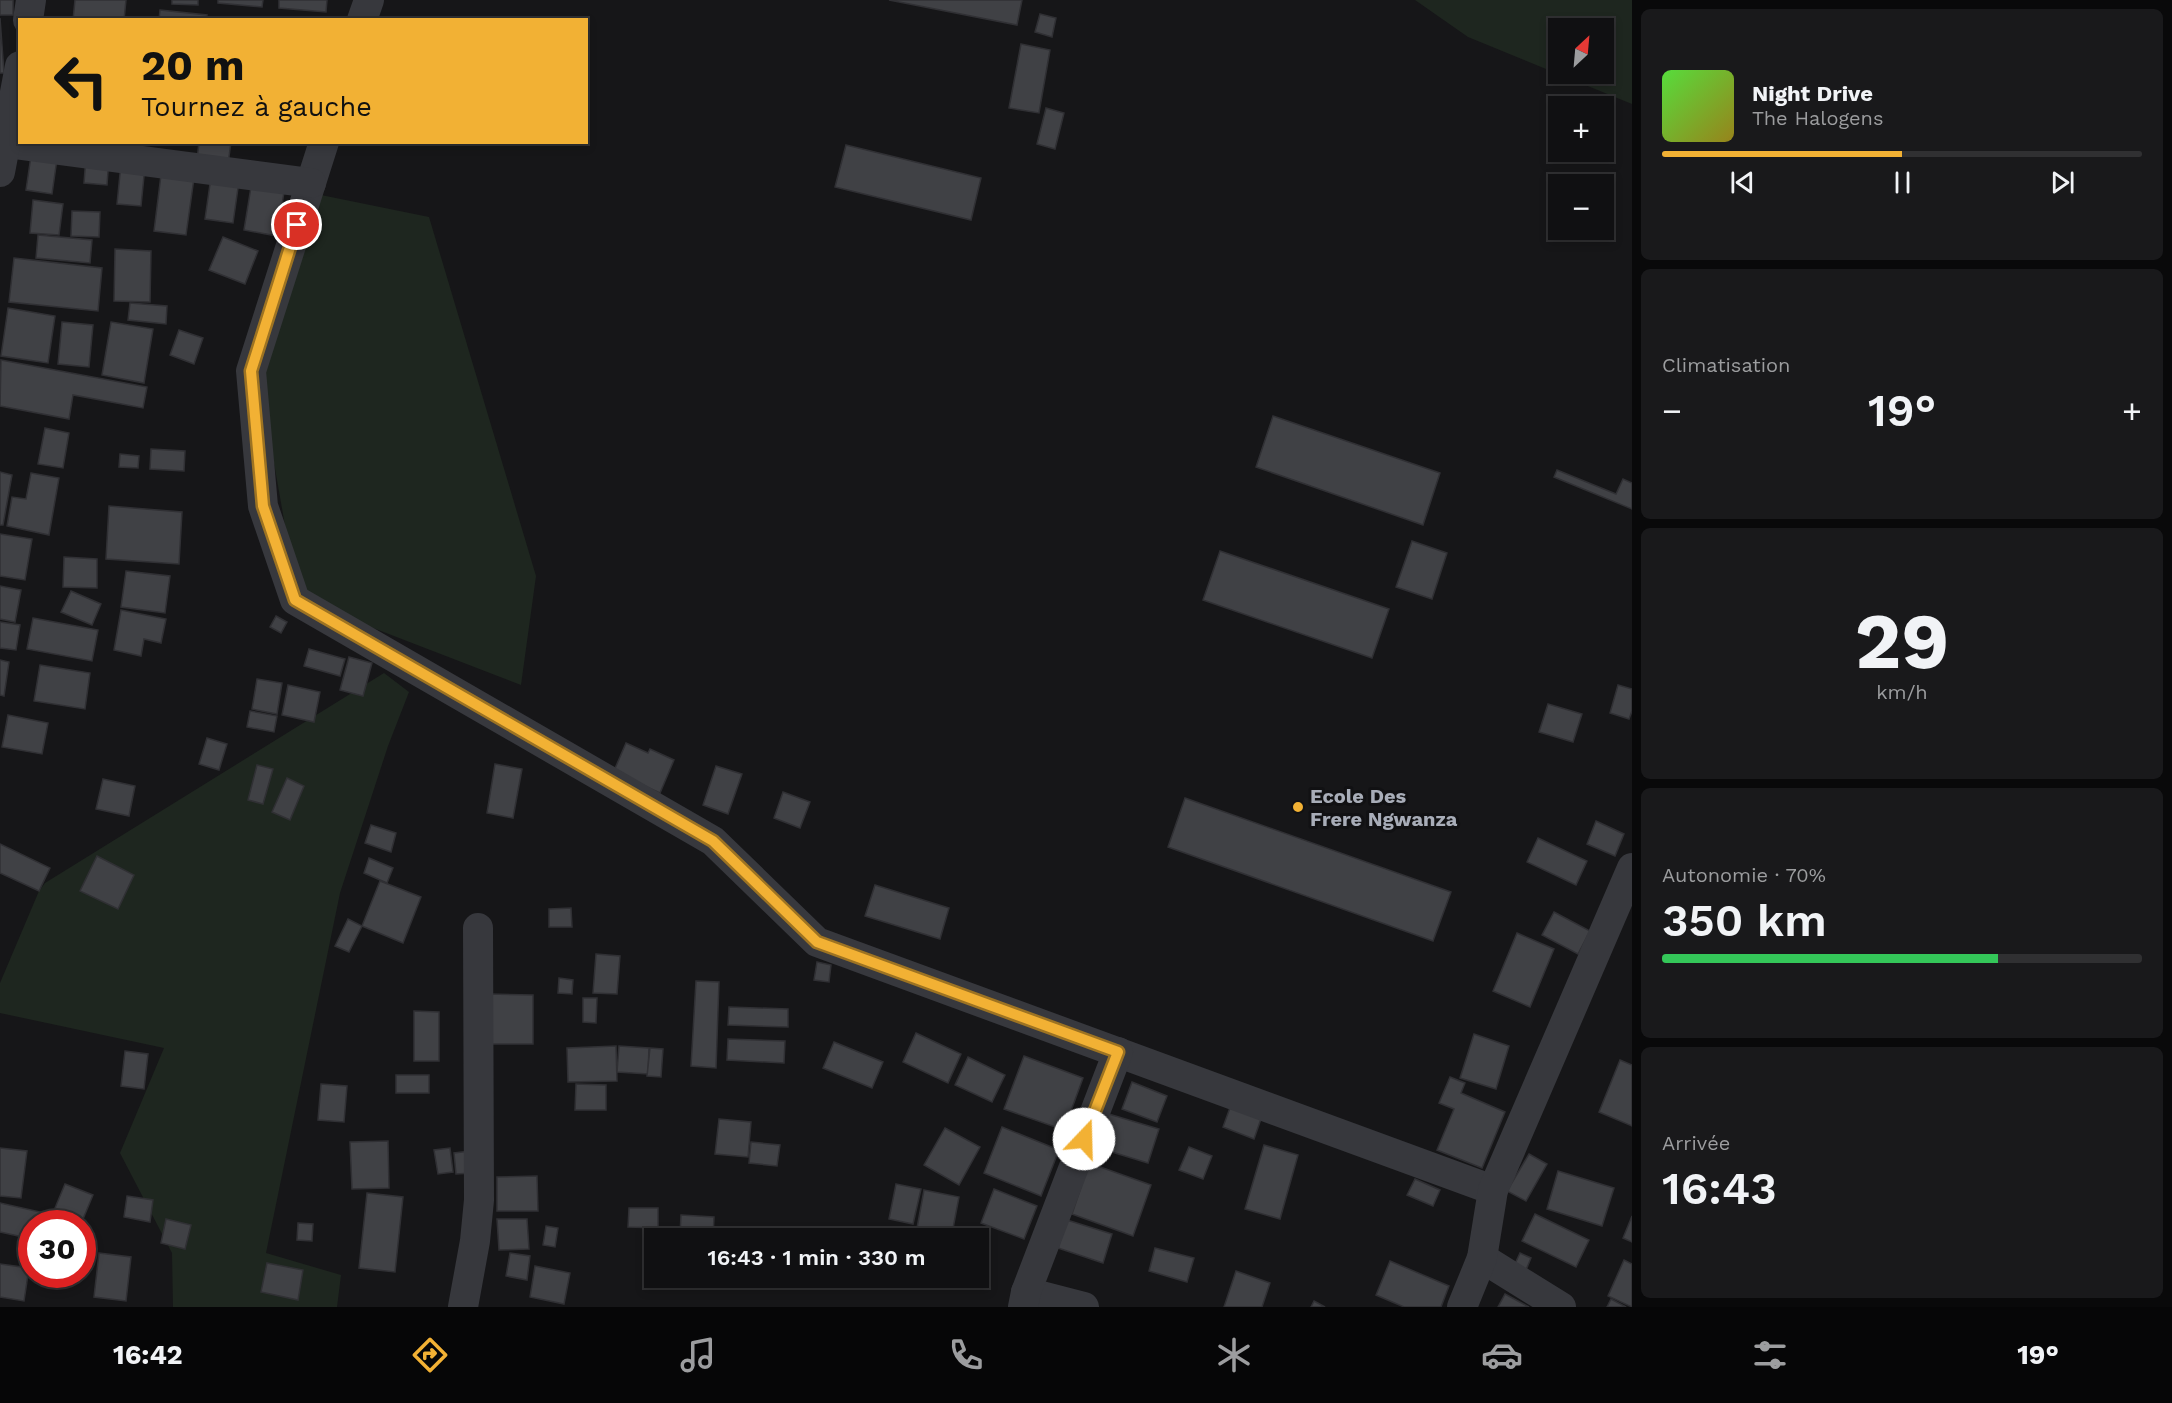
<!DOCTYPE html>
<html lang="fr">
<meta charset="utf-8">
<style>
:root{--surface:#101012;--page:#19191b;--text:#f1f3f6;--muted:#9c9d9f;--line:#303032;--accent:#f2b134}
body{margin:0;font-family:"Work Sans",sans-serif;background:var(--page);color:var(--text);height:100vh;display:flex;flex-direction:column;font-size:22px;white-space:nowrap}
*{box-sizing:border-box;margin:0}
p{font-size:20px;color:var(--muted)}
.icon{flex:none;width:33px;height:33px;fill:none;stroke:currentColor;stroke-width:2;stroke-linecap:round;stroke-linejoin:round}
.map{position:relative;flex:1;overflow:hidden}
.sheet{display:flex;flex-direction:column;gap:9px;padding:9px;background:#09090a;width:540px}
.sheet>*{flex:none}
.hud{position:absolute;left:18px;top:18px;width:570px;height:126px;border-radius:0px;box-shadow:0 3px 9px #0003,0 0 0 2px var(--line);background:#f2b134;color:#111;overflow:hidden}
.needle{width:39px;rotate:26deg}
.tools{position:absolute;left:1548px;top:18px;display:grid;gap:12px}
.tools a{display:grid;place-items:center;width:66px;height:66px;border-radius:0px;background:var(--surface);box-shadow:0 3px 9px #0003,0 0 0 2px var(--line);font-size:30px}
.speed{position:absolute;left:18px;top:1210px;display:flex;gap:12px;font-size:30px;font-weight:700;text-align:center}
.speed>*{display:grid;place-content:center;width:78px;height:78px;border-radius:50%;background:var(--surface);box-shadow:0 3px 9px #0003,0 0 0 2px var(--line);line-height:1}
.speed .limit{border:9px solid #d22;background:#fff;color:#111}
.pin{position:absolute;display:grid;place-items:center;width:51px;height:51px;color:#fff;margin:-26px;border:3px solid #fff;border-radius:50%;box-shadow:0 2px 6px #0007}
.me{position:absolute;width:66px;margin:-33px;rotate:21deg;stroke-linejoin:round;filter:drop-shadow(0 0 4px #0008)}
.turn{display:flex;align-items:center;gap:21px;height:126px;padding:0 24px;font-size:27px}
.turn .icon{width:78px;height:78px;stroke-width:2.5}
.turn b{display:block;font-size:42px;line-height:51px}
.big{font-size:45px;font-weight:600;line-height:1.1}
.sheet .widget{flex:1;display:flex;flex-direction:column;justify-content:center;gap:9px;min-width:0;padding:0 21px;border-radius:9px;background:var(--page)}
.sheet .dial{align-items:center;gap:0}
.dial b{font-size:78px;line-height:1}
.song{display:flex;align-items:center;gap:18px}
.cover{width:72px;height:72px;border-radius:9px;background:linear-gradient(135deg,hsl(110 70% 55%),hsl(50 70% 35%))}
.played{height:6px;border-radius:3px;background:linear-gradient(90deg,var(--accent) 50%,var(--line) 50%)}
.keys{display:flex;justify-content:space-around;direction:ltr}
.heat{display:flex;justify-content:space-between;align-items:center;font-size:33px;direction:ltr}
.charge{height:9px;border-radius:4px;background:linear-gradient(90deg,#34c759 70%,var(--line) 0)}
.trip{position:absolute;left:644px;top:1228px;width:345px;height:60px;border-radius:0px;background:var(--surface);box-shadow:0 3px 9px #0003,0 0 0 2px var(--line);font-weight:600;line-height:60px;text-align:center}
.menu{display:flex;height:96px;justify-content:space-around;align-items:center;background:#060607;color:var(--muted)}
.menu .icon{width:42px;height:42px}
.menu .selected{color:var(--accent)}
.menu b{font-size:27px;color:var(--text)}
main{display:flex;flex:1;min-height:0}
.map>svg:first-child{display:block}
.green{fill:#1e261f;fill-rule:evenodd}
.building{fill:#404145;stroke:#303034;stroke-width:1.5}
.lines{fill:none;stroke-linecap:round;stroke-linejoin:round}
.minor{stroke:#37383d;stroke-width:30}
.route-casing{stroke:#9d7322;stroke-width:15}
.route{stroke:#f2b134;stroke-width:10}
.poi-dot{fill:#f2b134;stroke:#111113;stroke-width:2}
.labels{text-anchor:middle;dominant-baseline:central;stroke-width:6;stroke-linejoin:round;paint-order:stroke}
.poi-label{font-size:20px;font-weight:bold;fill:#a8adb8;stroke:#111113;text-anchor:start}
</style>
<main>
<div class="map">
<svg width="1632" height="1307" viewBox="0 0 1632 1307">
<rect width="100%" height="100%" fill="#161618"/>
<!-- green -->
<g class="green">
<path d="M1415,0H1632V104L1468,37ZM1558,28H1604V74H1558Z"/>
<path d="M321,195L429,217L536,576L521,685L298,599L259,378Z"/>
<path d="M384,673L409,692L388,746L340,893L266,1253L341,1275L337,1307H173L172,1253L120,1153L164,1048L0,1013V983L39,891L45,883Z"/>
</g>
<!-- building -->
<g class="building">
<rect x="0" y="0" width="13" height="15"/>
<path d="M75,0H126L124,20H73Z"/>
<path d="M172,0H198V5L172,4Z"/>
<path d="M218,0H263L262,7L218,3Z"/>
<path d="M279,0H327L326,12L279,8Z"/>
<path d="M889,0H1022L1017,25Z"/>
<path d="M160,10L207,15L206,20H159Z"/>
<path d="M1040,14L1056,18L1052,37L1035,32Z"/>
<path d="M0,18L4,73H0Z"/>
<path d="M1021,44L1050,50L1039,113L1009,108Z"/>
<path d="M1046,108L1064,113L1055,149L1037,144Z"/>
<path d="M199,142H231L228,164L197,160Z"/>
<path d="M846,145L981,178L971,220L835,187Z"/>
<path d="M31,156L57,159L52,194L26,190Z"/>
<path d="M86,157L109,158L107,185L84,183Z"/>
<path d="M121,164L145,166L141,206L117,204Z"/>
<path d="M162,167L195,171L186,235L154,231Z"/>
<path d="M211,177L239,181L233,223L205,219Z"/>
<path d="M251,187L284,192L277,236L244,230Z"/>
<path d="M33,200L63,204L59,235L30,233Z"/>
<path d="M72,211L100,212L99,237L71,236Z"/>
<path d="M38,235L92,240L90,263L36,258Z"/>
<path d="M223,237L258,251L245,284L209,270Z"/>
<path d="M115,249L151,251L150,302L114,301Z"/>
<path d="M14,258L102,268L98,311L9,302Z"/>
<path d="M130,303L167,306L166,324L128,320Z"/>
<path d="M8,308L55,316L48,363L1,356Z"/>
<path d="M62,322L93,325L89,367L58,364Z"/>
<path d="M111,322L153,329L144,383L102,375Z"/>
<path d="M179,330L203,338L194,364L170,355Z"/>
<path d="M1,360L147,387L143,408L73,395L69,419L0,406Z"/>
<path d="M1273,416L1440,473L1423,525L1256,467Z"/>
<path d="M45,428L69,433L63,468L38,464Z"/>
<path d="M151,449L185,451L184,471L150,469Z"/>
<path d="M120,454L139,456L138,468L119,467Z"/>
<path d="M1557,470L1616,494L1623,479L1632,483V509L1554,477Z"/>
<path d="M0,472L12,475L3,525H0Z"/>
<path d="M31,473L59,478L49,535L7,526L12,497L26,499Z"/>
<path d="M109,506L182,512L179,564L106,559Z"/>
<path d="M0,534L32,539L25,580L0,576Z"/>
<path d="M1412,541L1447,553L1432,599L1396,587Z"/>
<path d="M1220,551L1389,609L1372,658L1203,600Z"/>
<path d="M64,557L97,559V588L63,587Z"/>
<path d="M126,571L170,576L165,613L121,607Z"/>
<path d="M0,586L21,590L15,622L0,619Z"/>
<path d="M71,591L101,604L92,625L61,612Z"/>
<path d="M121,610L166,619L161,643L144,639L141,656L114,650Z"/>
<path d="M276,616L287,622L281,633L270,627Z"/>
<path d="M33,618L98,630L92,661L27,649Z"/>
<path d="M0,622L20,625L16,650L0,648Z"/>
<path d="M309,649L345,659L340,676L304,666Z"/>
<path d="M349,657L372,663L363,696L340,690Z"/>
<path d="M0,660L9,662L4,696L0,695Z"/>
<path d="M40,665L90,673L85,709L34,701Z"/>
<path d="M257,679L282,683L277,714L252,709Z"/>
<path d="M288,685L320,692L314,722L282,715Z"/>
<path d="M1618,685L1632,689V711L1629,719L1610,713Z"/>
<path d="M1548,704L1582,714L1573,742L1539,732Z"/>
<path d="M250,711L277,716L274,732L247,727Z"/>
<path d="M8,715L48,723L42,754L2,747Z"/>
<path d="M207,738L227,744L219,770L199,764Z"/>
<path d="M626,743L648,753L650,749L674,760L660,793L638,783L610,780Z"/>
<path d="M495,764L522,769L513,818L487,813Z"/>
<path d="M257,765L273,769L263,804L248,800Z"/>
<path d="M716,766L742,774L728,814L703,805Z"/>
<path d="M287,778L304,786L290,820L272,812Z"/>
<path d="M103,779L135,786L129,816L96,809Z"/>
<path d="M783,792L810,802L800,828L774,818Z"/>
<path d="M1185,798L1451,892L1433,941L1168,847Z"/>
<path d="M1596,821L1624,834L1615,856L1587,844Z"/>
<path d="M371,825L396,833L391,852L365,843Z"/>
<path d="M1538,838L1587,861L1576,885L1527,862Z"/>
<path d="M0,844L50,868L39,891L0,873Z"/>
<path d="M97,856L134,875L118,909L80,891Z"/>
<path d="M369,858L393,868L387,883L364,873Z"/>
<path d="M380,881L421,897L403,943L362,926Z"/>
<path d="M875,885L949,908L940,939L865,916Z"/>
<path d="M571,908L572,927H549V909Z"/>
<path d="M1554,912L1590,931L1578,954L1542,935Z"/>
<path d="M348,919L362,926L349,952L335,946Z"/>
<path d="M1517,933L1554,949L1530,1007L1493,991Z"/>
<path d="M596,954L620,956L617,994L593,993Z"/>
<path d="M817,962L831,965L829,982L814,980Z"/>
<path d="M559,978L573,980L572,994L558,993Z"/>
<path d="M696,981L719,982L716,1068L691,1066Z"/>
<path d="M489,994L533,995V1044H490Z"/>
<path d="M583,998H597L596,1023L583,1022Z"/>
<path d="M729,1007L788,1009V1027L728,1025Z"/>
<path d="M414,1011L439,1012V1061H414Z"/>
<path d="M916,1033L961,1054L948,1083L903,1062Z"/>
<path d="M1474,1034L1509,1046L1496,1089L1460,1078Z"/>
<path d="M728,1039L785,1041L784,1063L727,1060Z"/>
<path d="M834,1042L883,1062L872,1088L823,1068Z"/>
<path d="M616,1046L617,1081L568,1082L567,1048Z"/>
<path d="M619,1046L649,1048L648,1074L617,1072Z"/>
<path d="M650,1048L663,1049L661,1077L647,1076Z"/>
<path d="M125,1051L148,1054L144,1089L121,1086Z"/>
<path d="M1024,1056L1083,1078L1064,1130L1004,1109Z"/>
<path d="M968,1057L1005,1075L992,1102L955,1085Z"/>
<path d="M1620,1060L1632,1065V1126L1599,1112Z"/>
<rect x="396" y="1075" width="33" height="18"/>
<path d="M1450,1077L1465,1083L1461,1093L1505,1112L1482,1168L1437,1150L1454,1109L1439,1103Z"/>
<path d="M1132,1082L1167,1096L1157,1122L1122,1109Z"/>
<path d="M321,1084L347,1086L344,1122L318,1120Z"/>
<path d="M576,1084L606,1085V1110H575Z"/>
<path d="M1231,1105L1262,1116L1254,1139L1223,1127Z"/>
<path d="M1102,1112L1159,1129L1148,1163L1092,1146Z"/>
<path d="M719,1119L751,1122L748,1157L715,1154Z"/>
<path d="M1002,1127L1059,1150L1041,1196L984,1173Z"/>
<path d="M945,1128L980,1147L959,1185L924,1165Z"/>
<path d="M388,1141L389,1188L352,1189L350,1142Z"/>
<path d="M751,1142L780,1145L777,1166L749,1163Z"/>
<path d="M1264,1145L1298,1155L1280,1219L1245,1209Z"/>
<path d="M1189,1147L1212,1156L1203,1179L1179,1170Z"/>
<path d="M0,1148L27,1151L21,1198L0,1196Z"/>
<path d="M450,1148L453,1172L438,1174L434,1150Z"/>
<path d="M470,1151L473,1173L456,1174L454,1153Z"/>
<path d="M1529,1154L1547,1164L1526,1201L1507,1191Z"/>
<path d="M1089,1163L1151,1185L1133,1236L1072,1214Z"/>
<path d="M1558,1171L1614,1188L1602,1226L1547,1209Z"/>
<path d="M537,1176L538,1211H497V1177Z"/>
<path d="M1415,1179L1440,1190L1433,1206L1407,1195Z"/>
<path d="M65,1184L93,1195L83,1219L55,1208Z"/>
<path d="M896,1184L921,1189L913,1224L889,1219Z"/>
<path d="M994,1189L1037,1206L1024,1239L981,1223Z"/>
<path d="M924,1190L959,1197L951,1239H915Z"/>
<path d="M367,1193L403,1197L395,1272L359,1268Z"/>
<path d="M127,1196L153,1200L150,1222L124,1217Z"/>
<path d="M0,1203L49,1214L47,1224H32V1239L0,1232Z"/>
<path d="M629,1208H658V1228L628,1227Z"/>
<path d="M1535,1214L1589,1240L1576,1267L1522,1241Z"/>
<path d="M681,1215L714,1217L713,1238L680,1235Z"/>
<path d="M1632,1216V1242L1623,1238Z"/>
<path d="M166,1219L191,1225L185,1249L161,1243Z"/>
<path d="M497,1219H527L529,1249L499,1250Z"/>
<path d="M1067,1220L1112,1234L1103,1263L1058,1248Z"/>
<path d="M298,1223L313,1224L312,1241L297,1240Z"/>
<path d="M546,1226L558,1228L555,1247L543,1245Z"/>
<path d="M1155,1248L1194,1258L1187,1282L1149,1271Z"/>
<path d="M99,1253L131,1257L126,1301L94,1297Z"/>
<path d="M510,1253L530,1256L527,1280L506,1276Z"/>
<path d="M1520,1253L1531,1258L1526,1270L1514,1266Z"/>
<path d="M1624,1260L1632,1264V1307L1608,1296Z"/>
<path d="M1390,1261L1449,1286L1441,1307H1404L1376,1295Z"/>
<path d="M267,1263L303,1270L298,1300L261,1292Z"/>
<path d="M0,1264L29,1268L24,1301L0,1297Z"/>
<path d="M535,1266L570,1273L564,1304L530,1297Z"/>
<path d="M1236,1271L1270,1283L1262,1307H1224Z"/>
<path d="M1505,1294L1529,1307H1498Z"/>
<path d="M1611,1299L1626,1307H1607Z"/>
<path d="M1314,1301L1325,1307H1311Z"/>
</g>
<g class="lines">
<!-- minor -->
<g class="minor">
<path d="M28,20L31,0"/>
<path d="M362,20L369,0"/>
<path d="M324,142L251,371L263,506L295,600L713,841L817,942L1493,1190"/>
<path d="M6,143L311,183"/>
<path d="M0,172L20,66"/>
<path d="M1482,1258L1561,1307"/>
<path d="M1026,1292L1084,1307"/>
<path d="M463,1307L475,1241L479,1200L478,928"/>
<path d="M1023,1307L1026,1292L1118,1052"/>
<path d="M1462,1307L1482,1258L1493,1190L1632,868"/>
</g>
</g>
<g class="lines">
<defs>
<path id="route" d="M297,225L251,371L263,506L295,600L713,841L817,942L1118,1052L1084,1139"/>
</defs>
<!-- route casing -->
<use href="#route" class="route-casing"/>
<!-- route -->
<use href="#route" class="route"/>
</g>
<!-- markers -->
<circle class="poi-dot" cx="1298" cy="807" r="6"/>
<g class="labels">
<!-- poi labels -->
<g class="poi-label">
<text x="1310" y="796">Ecole Des<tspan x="1310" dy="23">Frere Ngwanza</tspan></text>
</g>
</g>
</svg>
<div class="tools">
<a><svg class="needle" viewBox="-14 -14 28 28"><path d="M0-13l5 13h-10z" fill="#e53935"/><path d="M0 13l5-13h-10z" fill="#9c9d9f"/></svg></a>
<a>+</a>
<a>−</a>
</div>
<div class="speed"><div class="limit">30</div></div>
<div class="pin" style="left:297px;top:225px;background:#d93025"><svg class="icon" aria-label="arrive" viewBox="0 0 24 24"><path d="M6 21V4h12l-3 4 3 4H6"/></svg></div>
<svg class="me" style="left:1084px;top:1139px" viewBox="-20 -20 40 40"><circle r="19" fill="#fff"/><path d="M0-13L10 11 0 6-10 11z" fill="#f2b134"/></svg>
<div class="trip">16:43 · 1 min · 330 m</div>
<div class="hud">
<div class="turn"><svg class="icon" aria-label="left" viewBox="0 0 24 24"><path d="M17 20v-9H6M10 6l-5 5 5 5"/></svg><div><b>20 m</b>Tournez à gauche</div></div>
</div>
</div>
<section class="sheet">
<div class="widget">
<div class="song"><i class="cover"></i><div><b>Night Drive</b><p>The Halogens</p></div></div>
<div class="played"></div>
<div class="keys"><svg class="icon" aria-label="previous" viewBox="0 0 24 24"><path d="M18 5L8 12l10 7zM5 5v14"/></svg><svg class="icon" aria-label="pause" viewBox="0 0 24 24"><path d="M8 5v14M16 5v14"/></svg><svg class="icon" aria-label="next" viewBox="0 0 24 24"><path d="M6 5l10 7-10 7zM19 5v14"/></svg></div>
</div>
<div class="widget"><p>Climatisation</p>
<div class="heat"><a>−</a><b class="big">19°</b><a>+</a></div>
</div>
<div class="widget dial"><b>29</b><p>km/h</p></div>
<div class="widget"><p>Autonomie · 70%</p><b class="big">350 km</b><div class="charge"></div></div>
<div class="widget"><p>Arrivée</p><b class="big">16:43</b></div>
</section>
</main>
<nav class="menu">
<b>16:42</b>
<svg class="icon selected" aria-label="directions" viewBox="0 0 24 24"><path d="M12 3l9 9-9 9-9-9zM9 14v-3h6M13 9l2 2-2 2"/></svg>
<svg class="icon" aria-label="music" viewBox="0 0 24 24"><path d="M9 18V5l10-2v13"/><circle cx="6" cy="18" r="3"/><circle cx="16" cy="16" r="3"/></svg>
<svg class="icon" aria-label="phone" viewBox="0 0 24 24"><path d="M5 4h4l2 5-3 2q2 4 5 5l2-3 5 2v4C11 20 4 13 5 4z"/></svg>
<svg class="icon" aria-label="climate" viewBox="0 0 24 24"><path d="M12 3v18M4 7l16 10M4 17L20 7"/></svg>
<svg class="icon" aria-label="car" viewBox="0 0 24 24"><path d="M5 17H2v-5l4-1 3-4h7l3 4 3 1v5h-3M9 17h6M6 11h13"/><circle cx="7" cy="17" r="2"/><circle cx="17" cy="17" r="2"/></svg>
<svg class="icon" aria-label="filters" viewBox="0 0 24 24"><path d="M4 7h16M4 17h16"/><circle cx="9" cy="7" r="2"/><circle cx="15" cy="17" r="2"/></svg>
<b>19°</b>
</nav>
